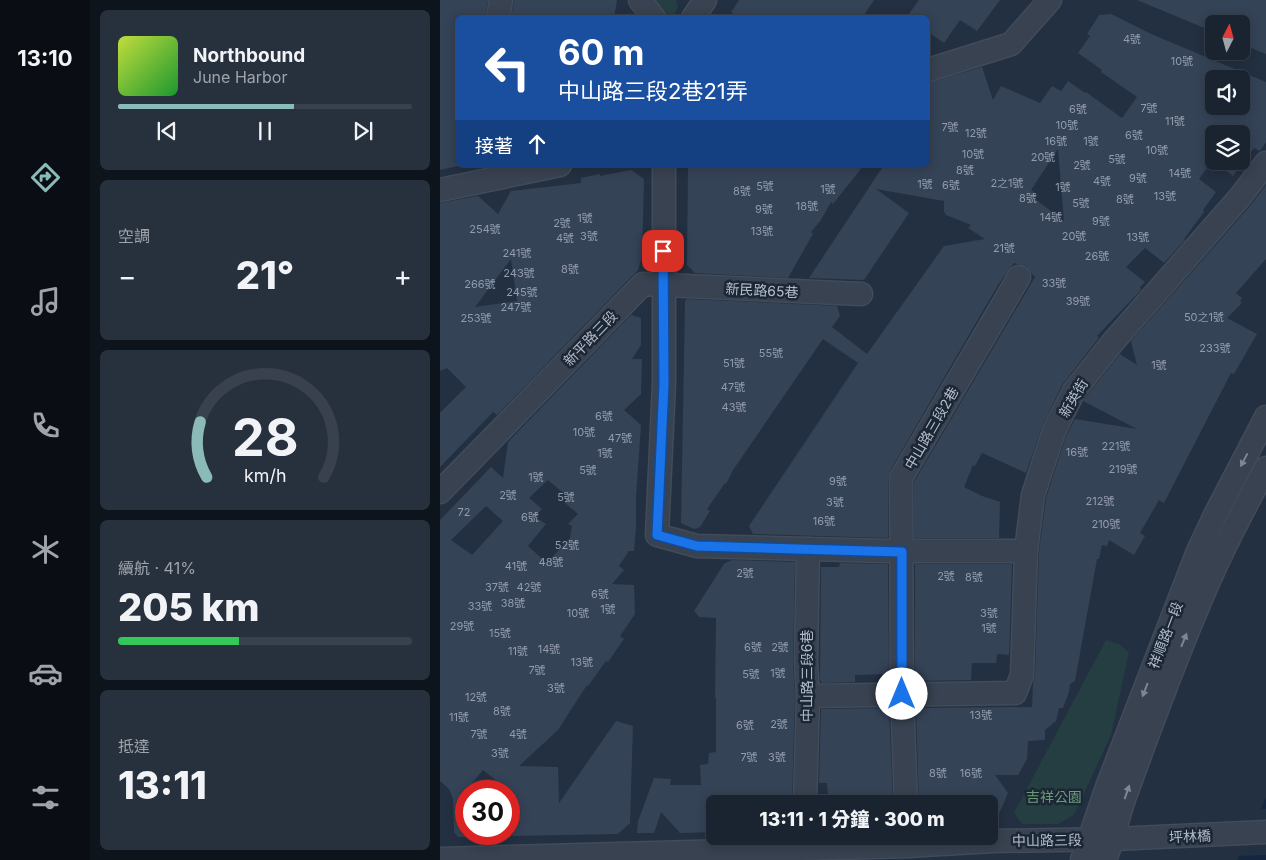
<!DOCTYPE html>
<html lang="zh-TW">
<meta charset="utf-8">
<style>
:root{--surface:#1a2431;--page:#27303d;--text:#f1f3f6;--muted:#9fa4ab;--line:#38414d;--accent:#8bbbb9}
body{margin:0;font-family:Inter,"Noto Sans TC",sans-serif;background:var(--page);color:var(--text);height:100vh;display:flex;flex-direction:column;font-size:19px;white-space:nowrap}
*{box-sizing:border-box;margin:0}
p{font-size:16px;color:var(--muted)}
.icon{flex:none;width:28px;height:28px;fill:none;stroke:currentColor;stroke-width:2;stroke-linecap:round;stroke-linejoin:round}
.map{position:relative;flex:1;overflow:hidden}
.details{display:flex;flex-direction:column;gap:10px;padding:10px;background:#0e141b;width:350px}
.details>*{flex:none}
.guide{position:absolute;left:15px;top:15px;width:475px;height:152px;border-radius:8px;box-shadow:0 2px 12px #0003,0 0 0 1px var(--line);background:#1a4fa0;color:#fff;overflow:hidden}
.needle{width:32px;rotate:6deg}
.tools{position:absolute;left:765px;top:15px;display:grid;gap:10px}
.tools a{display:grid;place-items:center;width:45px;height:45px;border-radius:8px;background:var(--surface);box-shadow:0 2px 12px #0003,0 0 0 1px var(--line);font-size:25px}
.speed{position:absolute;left:15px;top:780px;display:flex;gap:10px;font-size:25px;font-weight:700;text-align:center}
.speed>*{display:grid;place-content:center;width:65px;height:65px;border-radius:50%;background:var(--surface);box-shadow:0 2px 12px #0003,0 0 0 1px var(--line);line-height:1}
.speed .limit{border:8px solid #d22;background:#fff;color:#111}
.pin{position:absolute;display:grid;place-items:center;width:42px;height:42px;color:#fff;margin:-21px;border-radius:10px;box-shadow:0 2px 8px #0006}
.me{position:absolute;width:55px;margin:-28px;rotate:0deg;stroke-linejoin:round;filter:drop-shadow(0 0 4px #0008)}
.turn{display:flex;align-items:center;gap:18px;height:105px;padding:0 20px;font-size:22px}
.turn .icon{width:65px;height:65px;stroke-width:2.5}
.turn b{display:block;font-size:35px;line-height:42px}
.then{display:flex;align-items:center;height:48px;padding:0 20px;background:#0003;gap:10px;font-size:19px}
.big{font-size:38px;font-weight:800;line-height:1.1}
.details .tile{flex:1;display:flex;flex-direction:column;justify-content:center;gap:8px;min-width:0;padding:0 18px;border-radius:8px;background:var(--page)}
.details .dial{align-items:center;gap:0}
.dial svg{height:130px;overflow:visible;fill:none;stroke:var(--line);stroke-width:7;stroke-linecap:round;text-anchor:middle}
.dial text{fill:var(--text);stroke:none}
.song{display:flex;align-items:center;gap:15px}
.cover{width:60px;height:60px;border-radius:8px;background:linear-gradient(135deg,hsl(70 70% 55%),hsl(130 70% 35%))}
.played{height:5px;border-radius:2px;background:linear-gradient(90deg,var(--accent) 60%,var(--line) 60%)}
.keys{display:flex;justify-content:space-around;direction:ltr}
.heat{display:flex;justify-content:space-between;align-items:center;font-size:28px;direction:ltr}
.charge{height:8px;border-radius:4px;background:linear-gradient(90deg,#34c759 41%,var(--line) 0)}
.trip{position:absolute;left:266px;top:795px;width:292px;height:50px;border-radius:8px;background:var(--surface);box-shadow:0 2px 12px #0003,0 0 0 1px var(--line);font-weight:800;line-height:50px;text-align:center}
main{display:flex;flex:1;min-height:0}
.dock{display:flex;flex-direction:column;width:90px;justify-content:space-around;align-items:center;background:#0a0e14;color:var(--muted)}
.dock .icon{width:35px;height:35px}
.dock .current{color:var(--accent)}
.dock b{font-size:22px;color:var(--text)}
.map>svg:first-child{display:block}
.green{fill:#253e42}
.water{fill:#152640}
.pier{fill:#233041}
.building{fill:#354357;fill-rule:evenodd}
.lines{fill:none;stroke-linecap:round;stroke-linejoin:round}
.minor-casing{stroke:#414b5a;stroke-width:25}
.minor{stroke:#384250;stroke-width:22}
.oneway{fill:#7c8694}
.route-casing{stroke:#114b97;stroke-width:12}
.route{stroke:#1a73e8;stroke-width:9}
.labels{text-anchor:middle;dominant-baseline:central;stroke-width:5;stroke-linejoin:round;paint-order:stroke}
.number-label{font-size:11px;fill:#929cac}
.street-label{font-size:14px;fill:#b4bdcb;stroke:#1c2736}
.park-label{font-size:14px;fill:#6a9d76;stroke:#1c2736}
</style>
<main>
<nav class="dock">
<b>13:10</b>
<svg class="icon current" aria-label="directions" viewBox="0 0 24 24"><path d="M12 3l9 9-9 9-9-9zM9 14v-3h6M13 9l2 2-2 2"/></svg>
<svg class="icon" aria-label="music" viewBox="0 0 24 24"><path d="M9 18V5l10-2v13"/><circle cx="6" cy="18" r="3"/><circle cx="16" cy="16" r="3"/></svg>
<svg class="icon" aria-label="phone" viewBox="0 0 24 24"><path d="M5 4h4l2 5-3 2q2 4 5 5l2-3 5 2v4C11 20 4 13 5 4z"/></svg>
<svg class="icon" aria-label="climate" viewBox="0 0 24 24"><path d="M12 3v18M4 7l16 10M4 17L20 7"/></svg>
<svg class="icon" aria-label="car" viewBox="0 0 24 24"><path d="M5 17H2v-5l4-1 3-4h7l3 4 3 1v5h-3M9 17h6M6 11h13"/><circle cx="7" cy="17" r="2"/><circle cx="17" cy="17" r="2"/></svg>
<svg class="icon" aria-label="filters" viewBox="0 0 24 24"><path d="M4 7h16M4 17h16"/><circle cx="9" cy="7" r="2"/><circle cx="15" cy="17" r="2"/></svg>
</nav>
<section class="details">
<div class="tile">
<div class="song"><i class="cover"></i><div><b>Northbound</b><p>June Harbor</p></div></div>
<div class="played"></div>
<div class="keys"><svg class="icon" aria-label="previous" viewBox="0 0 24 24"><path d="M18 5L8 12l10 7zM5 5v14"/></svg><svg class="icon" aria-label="pause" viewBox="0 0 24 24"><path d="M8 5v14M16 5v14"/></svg><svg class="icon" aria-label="next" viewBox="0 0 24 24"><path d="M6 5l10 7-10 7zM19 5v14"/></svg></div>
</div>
<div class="tile"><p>空調</p>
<div class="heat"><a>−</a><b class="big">21°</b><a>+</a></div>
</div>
<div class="tile dial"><svg viewBox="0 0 100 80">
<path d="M14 69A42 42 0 1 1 86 69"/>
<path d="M14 69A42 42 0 0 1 10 35" stroke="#8bbbb9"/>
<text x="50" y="56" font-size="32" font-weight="700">28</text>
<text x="50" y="72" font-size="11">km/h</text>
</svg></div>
<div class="tile"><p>續航 · 41%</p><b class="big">205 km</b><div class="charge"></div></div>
<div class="tile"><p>抵達</p><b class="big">13:11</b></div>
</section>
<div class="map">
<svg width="826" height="860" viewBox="0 0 826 860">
<rect width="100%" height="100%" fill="#233041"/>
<!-- green -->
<g class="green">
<path d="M208,0H236L238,7L233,17H226Z"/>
<path d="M666,640L679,644L689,652L671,735L634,815L618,824H582L574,813Z"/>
</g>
<!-- water -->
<path class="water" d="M826,798V860H797Z"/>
<!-- pier -->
<path class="pier" d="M818,809H826V855L796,856Z"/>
<!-- building -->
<g class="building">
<path d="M0,0H48L45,18H18V166L0,170Z"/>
<path d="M74,0H177L174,18H71Z"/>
<path d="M299,0H434L422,18H299L291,12Z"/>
<path d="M479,0H560L537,31L520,20L504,43L488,32V18H466Z"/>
<path d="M697,0H826V54L801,44V24H774V32Z"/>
<path d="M671,14L711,34L826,82V142L820,151L814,148L793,176L773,161H801V134H774V158L759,179L776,192L763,210L764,212L744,239L745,240L724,263L705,248L686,267L705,282L700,287L701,290L657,336L659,337L658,339L622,385L602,427L586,473L542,453L535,466L533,465L524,487L542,496L560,502L559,538H474V482L595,277L592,274L586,266L574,263L558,285L450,471L448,478V538L313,534L309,526L418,363L383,339L293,470L286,484L285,483L267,509L270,511L260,527L254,529L241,523L245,301L247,299L397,306L400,316L392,327L427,354L504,246L545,239L528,228L531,225L506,215L504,211V201L436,189L469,213L424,280L369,278L444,165H488V83L542,67L553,100L561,86L600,103L612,86L621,91L628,81L645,93L646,92L682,118L697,97L661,72L662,70L638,53L650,36L647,34L659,15ZM774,79H801V106H774ZM618,149L624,221L591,196L594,192L591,190Z"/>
<path d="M248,165H424L393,204L391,202L381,220L371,232L373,234L348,278L255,273L247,265Z"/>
<path d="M191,170L204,179L202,257L198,270L57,415L53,412L0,467V413L26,387L7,368L0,371V203L38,196L58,214L71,191L141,183V178L160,174V176ZM71,259L77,301L35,307Z"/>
<path d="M826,185V259L796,293L802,298L800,301L802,303L787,318L817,334L794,374L791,373L724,503L719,500L700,533L705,536L694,555L669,540L667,546L662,545L659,559H657L635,681L630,684L629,692L623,708H619L616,721L605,730V740L588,741L587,759L578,775H555L568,793L553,828H550V804H479L476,708L592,707L593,684L595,675L599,552L606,498L626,436L635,419L697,429L643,401L645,398L680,354L697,365L691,341L810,206Z"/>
<path d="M191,315L201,318V345L192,359H202L201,394L184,410L201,425L196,497V527L194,551H189L179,566L184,570L172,584L194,585L195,614L180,636L184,639L168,662L166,661L148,686L147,685L118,730L79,766L118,767L119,803L176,721L193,726L190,823L178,834L69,836V791L61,789L62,785L43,770L26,790V837H18L14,832L13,799L9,789L0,781V520L51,467L63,478L68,442ZM108,480L128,497L124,502L138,514L128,524L132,526L130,538L107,563L88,546L106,524L95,517L102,509L89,498ZM46,506L63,521L32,555L11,540Z"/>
<path d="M292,560L355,562L353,662L355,697L352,804H275V832L240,833L221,812L214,833H197L198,821L214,778L231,779L230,785H261L260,765L268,764L269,753L276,752V698H275L276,618L259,617L254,611L284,564Z"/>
<path d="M400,563L448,564L449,674L415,675V682L382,683L380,679L381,567H399Z"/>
<path d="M475,564H572L569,655L557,654L556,663H532L531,680L475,681Z"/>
<path d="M449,708L453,804H410V797L388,799L387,783H379L381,709Z"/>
</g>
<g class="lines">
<defs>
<g id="minor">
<path d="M200,0L214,18"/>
<path d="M58,18L61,0"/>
<path d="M253,18L265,0"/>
<path d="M488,70L571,44L610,0"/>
<path d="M224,165V383L217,535L257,546L446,551H586"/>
<path d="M0,190L120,165"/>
<path d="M0,492L203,284L421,294"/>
<path d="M368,696L575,693L582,675L586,551L593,495L614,431L634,391L673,342L800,197L826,163"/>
<path d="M365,804L368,696L366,662L368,549"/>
<path d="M466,804L462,694L461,478L579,277"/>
<path d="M0,859L467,846L554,841L674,839L826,832"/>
<path d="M642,860L667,787L758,551L775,515L826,417"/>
<path d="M665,860C674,838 678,814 687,791C712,722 738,651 768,583C785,544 805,506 826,468"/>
</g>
</defs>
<!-- minor casing -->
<use href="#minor" class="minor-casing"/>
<!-- minor -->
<use href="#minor" class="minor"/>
</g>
<!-- one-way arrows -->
<defs><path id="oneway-solid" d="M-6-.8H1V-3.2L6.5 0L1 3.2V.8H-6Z" transform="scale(1.25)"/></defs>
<g class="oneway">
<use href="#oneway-solid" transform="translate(804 460) rotate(118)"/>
<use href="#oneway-solid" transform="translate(744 640) rotate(-68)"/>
<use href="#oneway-solid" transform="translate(705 690) rotate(111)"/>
<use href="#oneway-solid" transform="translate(687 792) rotate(-71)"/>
</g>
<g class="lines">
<defs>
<path id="route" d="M223,251L224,383L217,535L257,546L462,552V694"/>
</defs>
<!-- route casing -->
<use href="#route" class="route-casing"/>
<!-- route -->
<use href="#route" class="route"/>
</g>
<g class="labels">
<!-- number labels -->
<g class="number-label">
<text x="692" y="39">4號</text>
<text x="742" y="61">10號</text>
<text x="709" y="108">7號</text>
<text x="638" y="109">6號</text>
<text x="735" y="121">11號</text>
<text x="627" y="125">10號</text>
<text x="510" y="127">7號</text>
<text x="536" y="133">12號</text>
<text x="694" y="135">6號</text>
<text x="616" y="141">16號</text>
<text x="651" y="141">1號</text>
<text x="717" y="150">10號</text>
<text x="533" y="154">10號</text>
<text x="603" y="157">20號</text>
<text x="677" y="159">5號</text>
<text x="642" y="165">2號</text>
<text x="525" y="170">8號</text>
<text x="740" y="173">14號</text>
<text x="698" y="178">9號</text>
<text x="662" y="181">4號</text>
<text x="567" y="183">2之1號</text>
<text x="485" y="184">1號</text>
<text x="511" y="185">6號</text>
<text x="325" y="186">5號</text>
<text x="623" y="187">1號</text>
<text x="388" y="189">1號</text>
<text x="302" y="191">8號</text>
<text x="725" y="196">13號</text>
<text x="588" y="198">8號</text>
<text x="685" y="199">8號</text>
<text x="641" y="203">5號</text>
<text x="367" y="206">18號</text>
<text x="324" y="209">9號</text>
<text x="611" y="217">14號</text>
<text x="145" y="218">1號</text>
<text x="661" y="221">9號</text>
<text x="122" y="223">2號</text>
<text x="45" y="229">254號</text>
<text x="322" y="231">13號</text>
<text x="149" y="236">3號</text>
<text x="634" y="236">20號</text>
<text x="698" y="237">13號</text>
<text x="125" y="238">4號</text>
<text x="564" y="248">21號</text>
<text x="77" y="253">241號</text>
<text x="657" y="256">26號</text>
<text x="130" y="269">8號</text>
<text x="79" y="273">243號</text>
<text x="614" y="283">33號</text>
<text x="40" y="284">266號</text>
<text x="82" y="292">245號</text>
<text x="638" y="301">39號</text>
<text x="76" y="307">247號</text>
<text x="764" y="317">50之1號</text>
<text x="36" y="318">253號</text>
<text x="775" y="348">233號</text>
<text x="331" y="353">55號</text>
<text x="294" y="363">51號</text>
<text x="719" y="365">1號</text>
<text x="293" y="387">47號</text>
<text x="294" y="407">43號</text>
<text x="164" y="416">6號</text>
<text x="144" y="432">10號</text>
<text x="180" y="438">47號</text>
<text x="676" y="446">221號</text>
<text x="637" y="452">16號</text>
<text x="165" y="453">1號</text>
<text x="683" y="469">219號</text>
<text x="148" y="470">5號</text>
<text x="96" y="477">1號</text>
<text x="398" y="481">9號</text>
<text x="68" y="495">2號</text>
<text x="126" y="497">5號</text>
<text x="660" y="501">212號</text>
<text x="395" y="502">3號</text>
<text x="24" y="512">72</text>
<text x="90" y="517">6號</text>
<text x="384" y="521">16號</text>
<text x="666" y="524">210號</text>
<text x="127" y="545">52號</text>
<text x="111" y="562">48號</text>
<text x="76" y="566">41號</text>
<text x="305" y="573">2號</text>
<text x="506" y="576">2號</text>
<text x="534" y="577">8號</text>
<text x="57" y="587">37號</text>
<text x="89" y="587">42號</text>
<text x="160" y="594">6號</text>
<text x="73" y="603">38號</text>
<text x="40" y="606">33號</text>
<text x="168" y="609">1號</text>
<text x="138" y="613">10號</text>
<text x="549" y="613">3號</text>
<text x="22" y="626">29號</text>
<text x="549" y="628">1號</text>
<text x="60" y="633">15號</text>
<text x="313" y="647">6號</text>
<text x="340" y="647">2號</text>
<text x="109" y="649">14號</text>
<text x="78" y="651">11號</text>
<text x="142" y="662">13號</text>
<text x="97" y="670">7號</text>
<text x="338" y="673">1號</text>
<text x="311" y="674">5號</text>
<text x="116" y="688">3號</text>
<text x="36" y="697">12號</text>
<text x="62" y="711">8號</text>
<text x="541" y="715">13號</text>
<text x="19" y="717">11號</text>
<text x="339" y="724">2號</text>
<text x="305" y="725">6號</text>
<text x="39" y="734">7號</text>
<text x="78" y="734">4號</text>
<text x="60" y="753">3號</text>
<text x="309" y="757">7號</text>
<text x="337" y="757">3號</text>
<text x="498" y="773">8號</text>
<text x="531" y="773">16號</text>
</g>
<!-- street labels -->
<g class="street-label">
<text transform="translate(322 290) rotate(3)">新民路65巷</text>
<text transform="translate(150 338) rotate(-46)">新平路三段</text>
<text transform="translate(633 398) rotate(-59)">新英街</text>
<text transform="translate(491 428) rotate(-60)">中山路三段2巷</text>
<text transform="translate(725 635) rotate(-69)">祥順路一段</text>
<text transform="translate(366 676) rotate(-90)">中山路三段6巷</text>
<text transform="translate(750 836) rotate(-3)">坪林橋</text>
<text transform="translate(607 840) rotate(-1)">中山路三段</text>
</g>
<!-- park labels -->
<g class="park-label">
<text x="614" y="796">吉祥公園</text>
</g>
</g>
</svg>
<div class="tools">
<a><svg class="needle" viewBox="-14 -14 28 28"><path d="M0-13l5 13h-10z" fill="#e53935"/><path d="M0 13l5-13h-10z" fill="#9fa4ab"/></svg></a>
<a><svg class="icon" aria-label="sound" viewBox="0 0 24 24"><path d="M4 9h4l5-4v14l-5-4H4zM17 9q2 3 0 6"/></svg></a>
<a><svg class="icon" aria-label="layers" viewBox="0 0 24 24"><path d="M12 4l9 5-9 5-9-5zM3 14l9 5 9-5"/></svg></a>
</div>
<div class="speed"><div class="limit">30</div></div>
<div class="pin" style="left:223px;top:251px;background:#d93025"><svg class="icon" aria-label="arrive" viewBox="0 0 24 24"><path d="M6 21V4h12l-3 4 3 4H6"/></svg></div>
<svg class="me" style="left:462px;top:694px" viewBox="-20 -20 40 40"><circle r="19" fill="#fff"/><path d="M0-13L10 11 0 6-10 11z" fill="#1a73e8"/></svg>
<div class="trip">13:11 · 1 分鐘 · 300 m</div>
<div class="guide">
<div class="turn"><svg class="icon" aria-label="left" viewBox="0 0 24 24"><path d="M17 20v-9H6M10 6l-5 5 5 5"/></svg><div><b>60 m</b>中山路三段2巷21弄</div></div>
<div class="then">接著<svg class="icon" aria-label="ahead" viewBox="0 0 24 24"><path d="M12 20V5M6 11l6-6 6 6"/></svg></div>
</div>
</div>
</main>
